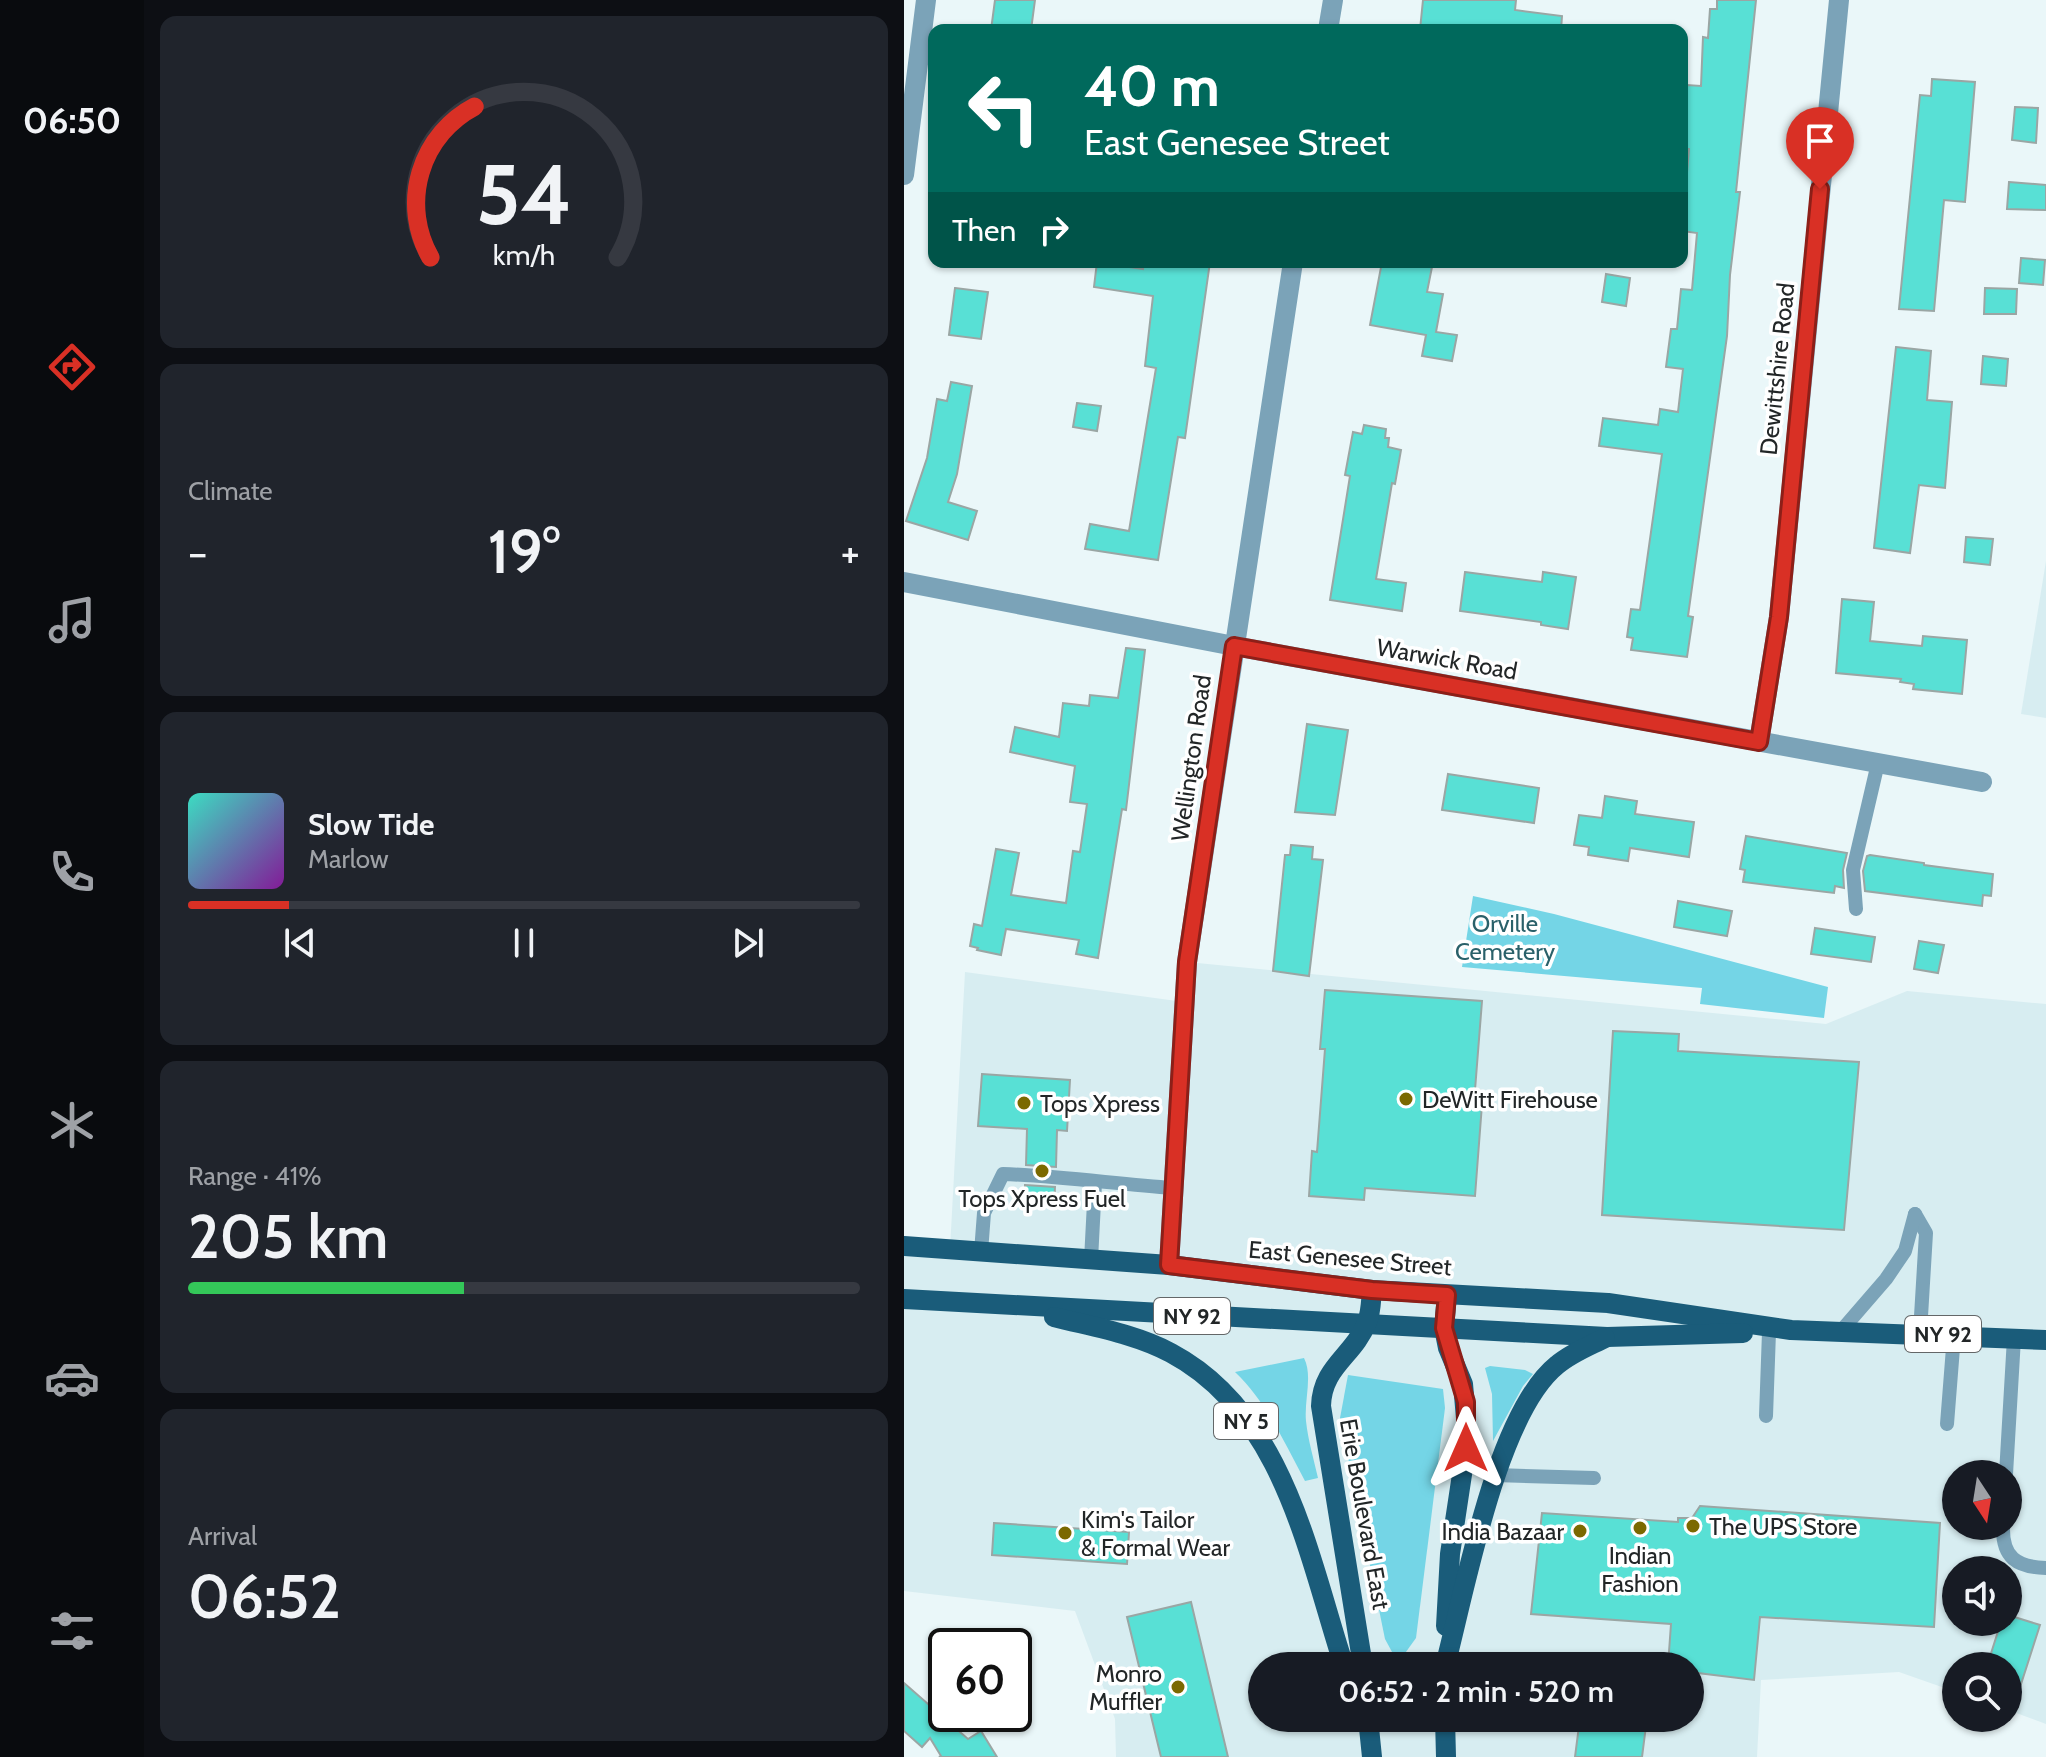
<!DOCTYPE html>
<meta charset="utf-8">
<style>
:root{--surface:#171b24;--page:#20242c;--text:#f1f3f6;--muted:#9ea1a6;--line:#363941;--accent:#d93025}
body{margin:0;font-family:Cabin,sans-serif;background:var(--page);color:var(--text);height:100vh;display:flex;flex-direction:column;font-size:30px;white-space:nowrap}
*{box-sizing:border-box;margin:0}
p{font-size:26px;color:var(--muted)}
.icon{flex:none;width:44px;height:44px;fill:none;stroke:currentColor;stroke-width:2;stroke-linecap:round;stroke-linejoin:round}
.map{position:relative;flex:1;overflow:hidden}
.side{display:flex;flex-direction:column;gap:16px;padding:16px;background:#0d0f14;width:760px}
.side>*{flex:none}
.hud{position:absolute;left:24px;top:24px;width:760px;height:244px;border-radius:16px;box-shadow:0 2px 6px #0004;background:#00695c;color:#fff;overflow:hidden}
.needle{width:52px;rotate:168deg}
.controls{position:absolute;left:1038px;top:1460px;display:grid;gap:16px}
.controls a{display:grid;place-items:center;width:80px;height:80px;border-radius:50%;background:var(--surface);box-shadow:0 2px 6px #0004;font-size:40px}
.speed{position:absolute;left:24px;top:1628px;display:flex;gap:16px;font-size:40px;font-weight:700;text-align:center}
.speed>*{display:grid;place-content:center;width:104px;height:104px;border-radius:50%;background:var(--surface);box-shadow:0 2px 6px #0004;line-height:1}
.speed .limit{border:4px solid #111;border-radius:12px;background:#fff;color:#111}
.pin{position:absolute;display:grid;place-items:center;width:68px;height:68px;color:#fff;margin:-82px -34px;border-radius:50% 50% 50% 0;rotate:-45deg;box-shadow:0 0 8px #0007}
.pin .icon{rotate:45deg}
.me{position:absolute;width:88px;margin:-44px;rotate:0deg;stroke-linejoin:round;filter:drop-shadow(0 0 6px #0008)}
.turn{display:flex;align-items:center;gap:28px;height:168px;padding:0 24px;font-size:36px}
.turn .icon{width:104px;height:104px;stroke-width:2.5}
.turn b{display:block;font-size:56px;line-height:68px}
.then{display:flex;align-items:center;height:76px;padding:0 24px;background:#0003;gap:16px;font-size:30px}
.big{font-size:60px;font-weight:600;line-height:1.1}
.side .widget{flex:1;display:flex;flex-direction:column;justify-content:center;gap:12px;min-width:0;padding:0 28px;border-radius:16px;background:var(--page)}
.side .dial{align-items:center;gap:0}
.dial svg{height:208px;overflow:visible;fill:none;stroke:var(--line);stroke-width:7;stroke-linecap:round;text-anchor:middle}
.dial text{fill:var(--text);stroke:none}
.song{display:flex;align-items:center;gap:24px}
.cover{width:96px;height:96px;border-radius:12px;background:linear-gradient(135deg,hsl(170 70% 55%),hsl(290 70% 35%))}
.played{height:8px;border-radius:4px;background:linear-gradient(90deg,var(--accent) 15%,var(--line) 15%)}
.keys{display:flex;justify-content:space-around;direction:ltr}
.heat{display:flex;justify-content:space-between;align-items:center;font-size:44px;direction:ltr}
.charge{height:12px;border-radius:6px;background:linear-gradient(90deg,#34c759 41%,var(--line) 0)}
.trip{position:absolute;left:344px;top:1652px;width:456px;height:80px;border-radius:40px;background:var(--surface);box-shadow:0 2px 6px #0004;font-weight:600;line-height:80px;text-align:center}
main{display:flex;flex:1;min-height:0}
.tabs{display:flex;flex-direction:column;width:144px;justify-content:space-around;align-items:center;background:#090b0e;color:var(--muted)}
.tabs .icon{width:56px;height:56px}
.tabs .active{color:var(--accent)}
.tabs b{font-size:36px;color:var(--text)}
.map>svg:first-child{display:block}
.built{fill:#d7edf1;fill-rule:evenodd}
.green{fill:#74d5e6}
.building{fill:#58e0d5;stroke:#9aa6a4;stroke-width:2}
.lines{fill:none;stroke-linecap:round;stroke-linejoin:round}
.service{stroke:#7ba3b8;stroke-width:14}
.minor{stroke:#7ba3b8;stroke-width:20}
.primary{stroke:#1a5c7a;stroke-width:20}
.route-casing{stroke:#8d1f18;stroke-width:20}
.route{stroke:#d93025;stroke-width:14}
.poi-dot{fill:#7b6900;stroke:#fff;stroke-width:3}
.labels{text-anchor:middle;dominant-baseline:central;stroke-width:7;stroke-linejoin:round;paint-order:stroke}
.shield{fill:#fff;stroke:#646768;stroke-width:2}
.shield-label{font-size:22px;font-weight:bold;fill:#222627}
.street-label{font-size:24px;fill:#222627;stroke:#fff}
.park-label{font-size:24px;fill:#2a616a;stroke:#fff}
.poi-label{font-size:24px;fill:#222627;stroke:#fff;text-anchor:start}
</style>
<main>
<nav class="tabs">
<b>06:50</b>
<svg class="icon active" aria-label="directions" viewBox="0 0 24 24"><path d="M12 3l9 9-9 9-9-9zM9 14v-3h6M13 9l2 2-2 2"/></svg>
<svg class="icon" aria-label="music" viewBox="0 0 24 24"><path d="M9 18V5l10-2v13"/><circle cx="6" cy="18" r="3"/><circle cx="16" cy="16" r="3"/></svg>
<svg class="icon" aria-label="phone" viewBox="0 0 24 24"><path d="M5 4h4l2 5-3 2q2 4 5 5l2-3 5 2v4C11 20 4 13 5 4z"/></svg>
<svg class="icon" aria-label="climate" viewBox="0 0 24 24"><path d="M12 3v18M4 7l16 10M4 17L20 7"/></svg>
<svg class="icon" aria-label="car" viewBox="0 0 24 24"><path d="M5 17H2v-5l4-1 3-4h7l3 4 3 1v5h-3M9 17h6M6 11h13"/><circle cx="7" cy="17" r="2"/><circle cx="17" cy="17" r="2"/></svg>
<svg class="icon" aria-label="filters" viewBox="0 0 24 24"><path d="M4 7h16M4 17h16"/><circle cx="9" cy="7" r="2"/><circle cx="15" cy="17" r="2"/></svg>
</nav>
<section class="side">
<div class="widget dial"><svg viewBox="0 0 100 80">
<path d="M14 69A42 42 0 1 1 86 69"/>
<path d="M14 69A42 42 0 0 1 31 11" stroke="#d93025"/>
<text x="50" y="56" font-size="32" font-weight="700">54</text>
<text x="50" y="72" font-size="11">km/h</text>
</svg></div>
<div class="widget"><p>Climate</p>
<div class="heat"><a>−</a><b class="big">19°</b><a>+</a></div>
</div>
<div class="widget">
<div class="song"><i class="cover"></i><div><b>Slow Tide</b><p>Marlow</p></div></div>
<div class="played"></div>
<div class="keys"><svg class="icon" aria-label="previous" viewBox="0 0 24 24"><path d="M18 5L8 12l10 7zM5 5v14"/></svg><svg class="icon" aria-label="pause" viewBox="0 0 24 24"><path d="M8 5v14M16 5v14"/></svg><svg class="icon" aria-label="next" viewBox="0 0 24 24"><path d="M6 5l10 7-10 7zM19 5v14"/></svg></div>
</div>
<div class="widget"><p>Range · 41%</p><b class="big">205 km</b><div class="charge"></div></div>
<div class="widget"><p>Arrival</p><b class="big">06:52</b></div>
</section>
<div class="map">
<svg width="1142" height="1757" viewBox="0 0 1142 1757">
<rect width="100%" height="100%" fill="#eaf7f9"/>
<!-- built -->
<g class="built">
<path d="M1142,561V718L1117,714Z"/>
<path d="M283,962L922,1024L1003,991L1142,1004V1724L1104,1710V1666H1052V1692L995,1672L857,1680L853,1757H212L211,1719L171,1611L0,1591V1246L46,1249L61,972L280,1002ZM1052,1474H1104V1526H1052ZM1052,1570H1104V1622H1052ZM358,1666H786V1718H358Z"/>
</g>
<!-- green -->
<g class="green">
<path d="M569,896L650,914L924,987L920,1018L796,1004L798,988L558,967Z"/>
<path d="M400,1358C409,1376 400,1400 402,1421C404,1440 410,1460 414,1478L401,1481C381,1444 362,1401 331,1372Z"/>
<path d="M586,1366L621,1370L629,1374L619,1386L589,1441L588,1394L581,1368Z"/>
<path d="M444,1375L539,1389L541,1408L512,1638L494,1663L481,1639L436,1418Z"/>
</g>
<!-- building -->
<g class="building">
<path d="M91,0H131L127,30H87Z"/>
<path d="M519,0H612L611,10L658,16L657,30H516Z"/>
<path d="M813,0H852L832,192H836L826,275L823,336L784,616L789,617L783,657L727,650L729,638L723,637L727,609L736,610L758,454L695,446L699,418L754,425L756,409L774,412L779,369L762,367L767,329H773L777,289L788,290L793,233L778,231L785,149L778,148V120H780L783,85L797,86L799,37L804,38L806,9H813Z"/>
<path d="M1028,79L1071,82L1061,202L1040,200L1030,311L995,309L1016,95L1027,96Z"/>
<path d="M1111,107L1134,108L1132,143L1108,140Z"/>
<path d="M1105,182L1142,185V210L1103,209Z"/>
<path d="M1117,258L1141,260L1139,285L1115,283Z"/>
<path d="M193,262L239,269L240,262H306L281,438L274,437L254,560L181,549L186,524L225,531L252,368L241,366L249,296L190,287Z"/>
<path d="M478,262H529L523,292L539,294L532,332L553,335L548,361L518,356L522,335L466,325Z"/>
<path d="M702,274L726,278L722,306L698,302Z"/>
<path d="M51,288L84,292L77,339L45,335Z"/>
<path d="M1081,288L1113,289L1112,314H1080Z"/>
<path d="M992,347L1027,351L1023,400L1048,402L1041,488L1015,485L1006,553L970,548Z"/>
<path d="M1079,356L1104,359L1102,386L1077,384Z"/>
<path d="M47,382L68,386L53,474L44,502L73,511L64,540L2,521L23,458L33,399L43,401Z"/>
<path d="M173,403L197,406L193,431L169,427Z"/>
<path d="M460,425L482,429L481,438H485L484,447L497,450L491,484L488,483L472,579L502,583L498,611L426,600L446,476L441,475L449,432L458,434Z"/>
<path d="M1062,537L1089,539L1086,565L1060,562Z"/>
<path d="M561,572L638,582L639,572L672,577L664,629L637,625V622L556,611Z"/>
<path d="M938,599L970,602L966,641L1018,646L1019,636L1063,640L1058,694L1009,689L1010,684L996,682L997,679L932,673Z"/>
<path d="M222,648L241,650L222,810L218,809L194,958L172,954L175,940L102,929L97,955L73,950L74,948L66,946L70,924L78,926L92,849L115,853L107,895L162,903L169,851L176,852L183,804L166,802L171,766L106,752L111,727L155,737L159,703L185,706L186,695L214,698Z"/>
<path d="M403,724L444,730L431,815L391,812Z"/>
<path d="M544,774L635,788L630,823L538,810Z"/>
<path d="M701,796L733,801L731,814L790,822L785,857L726,848L724,861L684,855L685,847L670,845L675,815L698,818Z"/>
<path d="M842,836L943,853L939,870L940,888L931,886L930,893L839,882L841,870L836,869Z"/>
<path d="M387,845L409,847L408,859L419,860L405,976L369,971L381,855H386Z"/>
<path d="M966,855L1020,863V865L1089,874L1087,896L1079,895L1078,906L961,891L959,871L963,856Z"/>
<path d="M774,901L828,911L823,936L770,927Z"/>
<path d="M911,928L971,937L967,962L907,954Z"/>
<path d="M1015,941L1040,945L1034,973L1010,969Z"/>
<path d="M421,990L578,1001L571,1090L579,1091L571,1196L461,1188L460,1200L405,1196L408,1151L413,1152L421,1049H416Z"/>
<path d="M709,1031L775,1034L774,1051L955,1062L940,1230L698,1215Z"/>
<path d="M78,1074L166,1080L163,1131L153,1130L152,1167L122,1165L123,1129L74,1126Z"/>
<path d="M121,1185L151,1187L150,1204L121,1203Z"/>
<path d="M796,1506L1036,1523L1030,1627L856,1617L850,1680L786,1672V1666H764L767,1624L627,1614L638,1513L774,1522V1518H788Z"/>
<path d="M90,1523L225,1532L223,1564L88,1555Z"/>
<path d="M287,1602L324,1757H257L223,1617Z"/>
<path d="M1104,1615L1136,1625L1109,1709H1104V1666H1083L1097,1622H1104Z"/>
<path d="M0,1683L64,1739L77,1731L93,1757H35L37,1756L26,1738L18,1747L0,1731Z"/>
<path d="M676,1718H743L738,1757H671Z"/>
</g>
<g class="lines">
<!-- service -->
<g class="service">
<path d="M952,909L949,870L974,763"/>
<path d="M1011,1214L1022,1233L1016,1333"/>
<path d="M77,1252L80,1213L99,1174C156,1176 212,1184 269,1188"/>
<path d="M187,1260L191,1183"/>
<path d="M937,1331L982,1279L1001,1251L1011,1214"/>
<path d="M862,1416L865,1332"/>
<path d="M1043,1424L1050,1335"/>
<path d="M1102,1474L1110,1338"/>
<path d="M591,1475L690,1478"/>
<path d="M1099,1526C1098,1558 1113,1567 1142,1568"/>
</g>
<!-- minor -->
<g class="minor">
<path d="M424,30L429,0"/>
<path d="M0,175L22,0"/>
<path d="M0,582L330,646L1078,782"/>
<path d="M855,742L875,617L935,0"/>
<path d="M265,1265L283,962L389,262"/>
</g>
<!-- primary -->
<g class="primary">
<path d="M0,1246L265,1265L468,1290L704,1303L887,1330L1142,1340"/>
<path d="M0,1299L703,1337L839,1333"/>
<path d="M150,1317C189,1327 232,1334 267,1353C380,1413 404,1555 440,1666"/>
<path d="M542,1626L546,1554L562,1448V1418L559,1384L544,1348L540,1328L543,1295"/>
<path d="M459,1666L417,1406C418,1366 450,1356 463,1322C467,1313 467,1300 468,1290"/>
<path d="M541,1666C561,1590 593,1413 653,1365C667,1353 685,1346 701,1338"/>
<path d="M464,1718L468,1757"/>
<path d="M541,1718L542,1757"/>
</g>
</g>
<g class="lines">
<defs>
<path id="route" d="M562,1448V1402L540,1328L543,1295L468,1290L265,1265L283,962L330,646L855,742L875,617L916,189"/>
</defs>
<!-- route casing -->
<use href="#route" class="route-casing"/>
<!-- route -->
<use href="#route" class="route"/>
</g>
<!-- markers -->
<g class="poi-dot">
<circle cx="502" cy="1099" r="8"/>
<circle cx="120" cy="1103" r="8"/>
<circle cx="138" cy="1171" r="8"/>
<circle cx="789" cy="1526" r="8"/>
<circle cx="736" cy="1528" r="8"/>
<circle cx="676" cy="1531" r="8"/>
<circle cx="161" cy="1533" r="8"/>
<circle cx="274" cy="1687" r="8"/>
</g>
<g class="labels">
<!-- shield labels -->
<g class="shield">
<rect x="250" y="1298" width="76" height="36" rx="6"/>
<rect x="1001" y="1316" width="76" height="36" rx="6"/>
<rect x="310" y="1403" width="64" height="36" rx="6"/>
</g>
<g class="shield-label">
<text x="288" y="1316">NY 92</text>
<text x="1039" y="1334">NY 92</text>
<text x="342" y="1421">NY 5</text>
</g>
<!-- street labels -->
<g class="street-label">
<text transform="translate(873 369) rotate(-84)">Dewittshire Road</text>
<text transform="translate(543 659) rotate(10)">Warwick Road</text>
<text transform="translate(287 758) rotate(-82)">Wellington Road</text>
<text transform="translate(446 1258) rotate(5)">East Genesee Street</text>
<text transform="translate(461 1514) rotate(80)">Erie Boulevard East</text>
</g>
<!-- park labels -->
<g class="park-label">
<text x="601" y="923">Orville<tspan x="601" dy="28">Cemetery</tspan></text>
</g>
<!-- poi labels -->
<g class="poi-label">
<text x="518" y="1099">DeWitt Firehouse</text>
<text x="136" y="1103">Tops Xpress</text>
<text x="138" y="1198" text-anchor="middle">Tops Xpress Fuel</text>
<text x="177" y="1519">Kim's Tailor<tspan x="177" dy="28">&amp; Formal Wear</tspan></text>
<text x="805" y="1526">The UPS Store</text>
<text x="660" y="1531" text-anchor="end">India Bazaar</text>
<text x="736" y="1555" text-anchor="middle">Indian<tspan x="736" dy="28">Fashion</tspan></text>
<text x="258" y="1673" text-anchor="end">Monro<tspan x="258" dy="28">Muffler</tspan></text>
</g>
</g>
</svg>
<div class="controls">
<a><svg class="needle" viewBox="-14 -14 28 28"><path d="M0-13l5 13h-10z" fill="#e53935"/><path d="M0 13l5-13h-10z" fill="#9ea1a6"/></svg></a>
<a><svg class="icon" aria-label="sound" viewBox="0 0 24 24"><path d="M4 9h4l5-4v14l-5-4H4zM17 9q2 3 0 6"/></svg></a>
<a><svg class="icon" aria-label="search" viewBox="0 0 24 24"><circle cx="10" cy="10" r="6"/><path d="M15 15l6 6"/></svg></a>
</div>
<div class="speed"><div class="limit">60</div></div>
<div class="pin" style="left:916px;top:189px;background:#d93025"><svg class="icon" aria-label="arrive" viewBox="0 0 24 24"><path d="M6 21V4h12l-3 4 3 4H6"/></svg></div>
<svg class="me" style="left:562px;top:1448px" viewBox="-20 -20 40 40"><path d="M0-17L14 15 0 8-14 15z" fill="#d93025" stroke="#fff" stroke-width="4"/></svg>
<div class="trip">06:52 · 2 min · 520 m</div>
<div class="hud">
<div class="turn"><svg class="icon" aria-label="left" viewBox="0 0 24 24"><path d="M17 20v-9H6M10 6l-5 5 5 5"/></svg><div><b>40 m</b>East Genesee Street</div></div>
<div class="then">Then<svg class="icon" aria-label="right" viewBox="0 0 24 24"><path d="M7 20v-9h11M14 6l5 5-5 5"/></svg></div>
</div>
</div>
</main>
